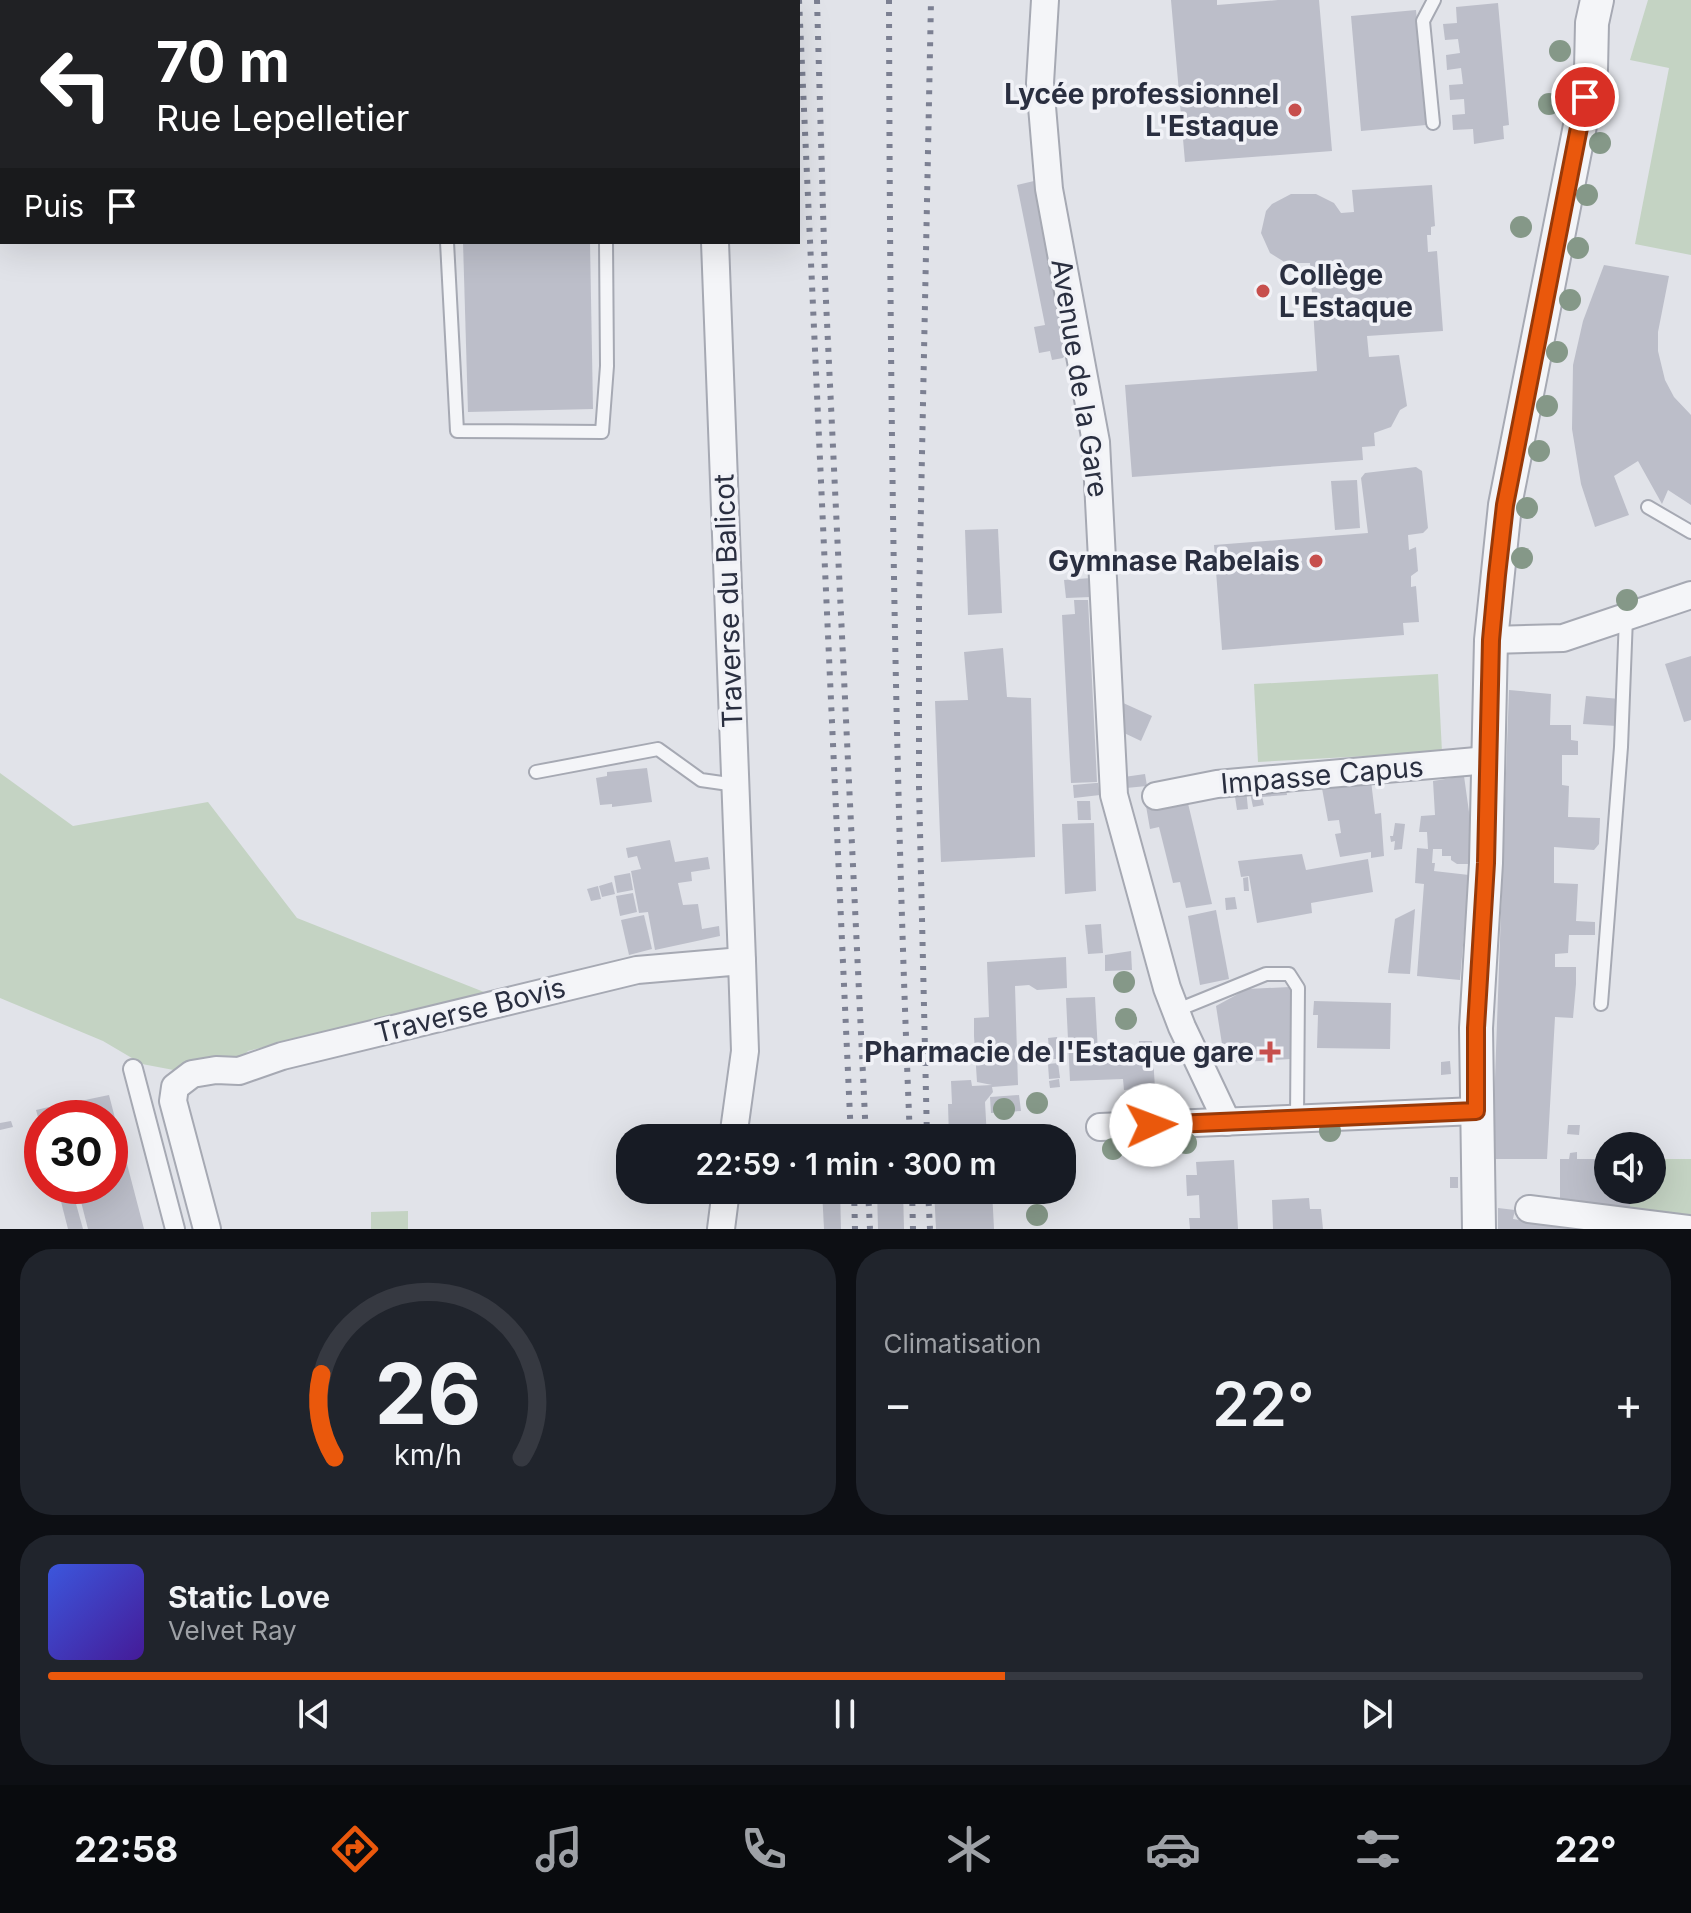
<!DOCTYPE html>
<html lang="fr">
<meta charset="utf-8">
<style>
:root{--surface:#171b24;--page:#20242c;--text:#f1f3f6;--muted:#9ea1a6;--line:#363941;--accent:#ea580c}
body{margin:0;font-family:Inter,sans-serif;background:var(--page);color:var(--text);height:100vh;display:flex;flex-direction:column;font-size:30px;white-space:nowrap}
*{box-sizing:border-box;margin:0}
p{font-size:26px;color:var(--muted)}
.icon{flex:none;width:44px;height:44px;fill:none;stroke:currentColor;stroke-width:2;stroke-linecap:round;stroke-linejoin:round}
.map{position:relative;height:1229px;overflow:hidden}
.details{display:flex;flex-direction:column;gap:20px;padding:20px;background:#0d0f14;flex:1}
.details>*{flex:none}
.banner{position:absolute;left:0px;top:0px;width:800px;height:244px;box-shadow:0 8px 32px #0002;background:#202124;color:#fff;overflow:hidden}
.tools{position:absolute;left:1594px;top:1132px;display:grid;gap:16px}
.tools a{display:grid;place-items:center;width:72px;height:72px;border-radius:50%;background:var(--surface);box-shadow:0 8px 32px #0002;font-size:40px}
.speed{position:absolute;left:24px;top:1100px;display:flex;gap:16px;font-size:40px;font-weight:700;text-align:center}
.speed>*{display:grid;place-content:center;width:104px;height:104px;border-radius:50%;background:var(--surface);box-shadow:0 8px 32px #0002;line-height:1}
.speed .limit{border:12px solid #d22;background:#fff;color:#111}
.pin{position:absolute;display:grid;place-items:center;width:68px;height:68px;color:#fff;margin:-34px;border:4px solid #fff;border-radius:50%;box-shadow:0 2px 8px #0007}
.me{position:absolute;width:88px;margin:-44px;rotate:88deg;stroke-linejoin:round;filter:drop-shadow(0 0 6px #0008)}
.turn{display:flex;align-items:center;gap:28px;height:168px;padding:0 24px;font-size:36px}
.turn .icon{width:104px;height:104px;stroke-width:2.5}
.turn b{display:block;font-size:56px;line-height:68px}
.then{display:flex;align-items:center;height:76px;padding:0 24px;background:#0003;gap:16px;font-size:30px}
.big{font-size:60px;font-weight:600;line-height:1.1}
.details .card{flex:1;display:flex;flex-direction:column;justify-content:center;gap:12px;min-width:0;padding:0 28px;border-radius:32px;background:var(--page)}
.details .dial{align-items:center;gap:0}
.dial svg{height:208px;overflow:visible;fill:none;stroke:var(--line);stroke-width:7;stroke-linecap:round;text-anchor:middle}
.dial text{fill:var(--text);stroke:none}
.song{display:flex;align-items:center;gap:24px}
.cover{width:96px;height:96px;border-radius:12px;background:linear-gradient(135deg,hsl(230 70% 55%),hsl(260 70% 35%))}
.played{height:8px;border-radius:4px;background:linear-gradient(90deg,var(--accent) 60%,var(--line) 60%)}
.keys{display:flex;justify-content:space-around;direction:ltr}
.heat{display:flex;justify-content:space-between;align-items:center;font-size:44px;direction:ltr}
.details .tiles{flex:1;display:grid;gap:20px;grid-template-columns:1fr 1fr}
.card:last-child{grid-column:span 2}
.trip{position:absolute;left:616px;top:1124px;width:460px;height:80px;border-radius:32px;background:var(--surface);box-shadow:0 8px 32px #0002;font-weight:600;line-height:80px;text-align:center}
.tab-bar{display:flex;height:128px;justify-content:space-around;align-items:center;background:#090b0e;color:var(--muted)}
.tab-bar .icon{width:56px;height:56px}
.tab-bar .active{color:var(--accent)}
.tab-bar b{font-size:36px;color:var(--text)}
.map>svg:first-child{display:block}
.green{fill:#c4d3c3}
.building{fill:#bcbec9}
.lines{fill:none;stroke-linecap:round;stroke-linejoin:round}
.service-casing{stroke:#a6a9b3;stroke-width:16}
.pedestrian-casing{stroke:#a6a9b3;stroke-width:22}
.minor-casing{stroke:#a6a9b3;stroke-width:30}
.tertiary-casing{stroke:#a6a9b3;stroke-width:36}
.service{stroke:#f4f5f8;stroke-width:12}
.pedestrian{stroke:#f4f5f8;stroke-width:18}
.minor{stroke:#f4f5f8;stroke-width:26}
.tertiary{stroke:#f4f5f8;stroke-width:32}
.rail{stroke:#7c8092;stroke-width:6;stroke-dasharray:4 8;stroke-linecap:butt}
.tree{fill:#859888}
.route-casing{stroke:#983908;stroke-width:20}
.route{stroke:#ea580c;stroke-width:14}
.poi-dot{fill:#c74f4d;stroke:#f1f2f7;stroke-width:3}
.labels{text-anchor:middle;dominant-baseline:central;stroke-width:7;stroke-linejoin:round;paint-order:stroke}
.poi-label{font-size:28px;font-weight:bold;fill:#2a2f40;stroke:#f1f2f7;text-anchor:end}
.street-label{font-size:28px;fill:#2a2f40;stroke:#f1f2f7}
</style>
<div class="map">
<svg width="1691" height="1229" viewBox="0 0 1691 1229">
<rect width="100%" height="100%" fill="#e1e3e9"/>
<!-- green -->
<g class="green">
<path d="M1648,0H1691V255L1635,244L1669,68L1630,60Z"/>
<path d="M1438,674L1442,752L1258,762L1254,684Z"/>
<path d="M0,773L73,826L208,802L297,918L484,992V995L248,1051L221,1079L142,1064L103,1041L0,998Z"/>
<path d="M1652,1159H1691V1223L1630,1216V1190H1652Z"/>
<path d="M408,1211V1229H371V1212Z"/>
</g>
<!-- building -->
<g class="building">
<path d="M1171,0H1217V5L1278,0H1319L1332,151L1185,162Z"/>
<path d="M1498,3L1509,125L1503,126L1504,139L1474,144L1473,129L1453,130L1452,115L1465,114L1464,99L1450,100L1449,85L1463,84L1461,68L1447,70L1446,55L1460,53L1458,39L1445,40L1443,24L1457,23L1456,7Z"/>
<path d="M1416,10L1426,125L1361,131L1351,16Z"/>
<path d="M1034,181L1068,350L1063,358L1052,360L1050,351L1039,353L1034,327L1045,325L1017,185Z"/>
<path d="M1432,185L1435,226L1431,227V235H1427L1428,252L1437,251L1443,331L1367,336L1369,357L1399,355L1407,406L1400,410L1391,427L1374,433L1375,446L1362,447L1363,460L1132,477L1125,385L1317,371L1310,263H1286L1270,253L1261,233L1266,211L1272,204L1291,194H1316L1334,203L1341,213L1354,212L1352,190Z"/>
<path d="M463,242H590L593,409L468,412Z"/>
<path d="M1604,265L1669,276L1658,332V351L1665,380L1674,397L1691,415V505L1668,490L1662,504L1638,461L1614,476L1629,515L1595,527L1581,484L1572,429L1573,365L1583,321Z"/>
<path d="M1416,467L1422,471L1428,528L1423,533L1408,535L1409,550L1416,547L1418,571L1411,576V587L1416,586L1419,622L1403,623L1404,635L1222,650L1214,545L1368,533L1361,478L1365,473Z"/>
<path d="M1357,480L1360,528L1335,530L1331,481Z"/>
<path d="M998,529L1002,613L968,615L965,530Z"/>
<path d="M1091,578V597L1066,598L1064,580Z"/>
<path d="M1074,600H1088L1097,782L1071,783L1062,615L1075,614Z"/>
<path d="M1003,648L1007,697L1031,698L1035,857L941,862L935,701L968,700L964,652Z"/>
<path d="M1691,656V720L1684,722L1665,664Z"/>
<path d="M1509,690L1551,694L1550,725H1571V740L1578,741V755H1562V785L1569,786L1568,817L1600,818L1599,844L1594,850L1554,847V883L1578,884L1576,921L1595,922V935H1569L1568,953L1555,954V967H1576V984L1573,1018L1555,1017L1547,1159H1495L1494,1106Z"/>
<path d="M1586,696L1620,699L1617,726L1583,724Z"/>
<path d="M1121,702L1152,716L1141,741L1122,732Z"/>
<path d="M647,768L652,802L612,807V804L600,805L596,778L607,776V772Z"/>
<path d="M1145,774L1147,786L1126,788L1124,777Z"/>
<path d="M1464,776L1474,848L1472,864H1457L1451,860V856H1442V849H1433L1432,863H1435L1434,871L1469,875L1460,980L1417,976L1424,884L1415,883L1417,848L1428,849L1427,832H1419L1421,816L1435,815L1433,781Z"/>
<path d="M1371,781L1375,814L1381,813L1384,856L1371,858V852L1340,857L1335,834L1341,833L1339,820L1328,821L1321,783Z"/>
<path d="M1096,783H1098L1100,795L1074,798L1073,785Z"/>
<path d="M1285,784L1287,795L1262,797L1264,805L1253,807L1249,788Z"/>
<path d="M1246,789L1248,809L1237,810L1234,790Z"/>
<path d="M1186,795L1212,904L1186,908L1180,882L1173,883L1159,827L1150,829L1146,806Z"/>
<path d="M1077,801H1090L1091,820H1078Z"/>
<path d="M1094,823L1096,891L1065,894L1062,824Z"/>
<path d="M1395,823L1405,824L1402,849L1394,850L1395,841L1391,842L1390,836H1393Z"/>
<path d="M670,840L675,862L708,857L710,869L691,872L692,881L678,883L683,905L698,904L702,929L719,926L720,936L655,950L648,912L639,913L631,871L641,869L637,856L628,858L626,848Z"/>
<path d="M1302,854L1306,870L1368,859L1373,892L1311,903L1312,913L1257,923L1249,876L1241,877L1238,861Z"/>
<path d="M630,873L633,890L617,893L614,876Z"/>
<path d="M1248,877L1249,891H1244L1243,878Z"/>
<path d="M612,882L615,894L602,897L599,886Z"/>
<path d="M598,886L601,899L591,901L587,889Z"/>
<path d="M633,893L637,912L620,916L616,896Z"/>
<path d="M1235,897L1237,909L1226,910L1225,898Z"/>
<path d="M1415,909L1410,974L1388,973L1395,919Z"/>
<path d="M1216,910L1229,979L1200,985L1188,916Z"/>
<path d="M644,915L652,949L629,955L621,920Z"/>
<path d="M1101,924L1103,953L1088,954L1085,925Z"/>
<path d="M1131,951L1132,970L1105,971V955Z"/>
<path d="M1066,957L1067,988L1037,990L1029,985L1015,986L1018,1085L992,1087L993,1092L985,1102L987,1138H949L948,1104H952L951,1081L971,1080L972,1086L992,1085L977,1082L974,1036V1018L989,1017L987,962Z"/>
<path d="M1290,987L1291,1059L1225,1063L1216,1006L1247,989Z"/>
<path d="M1095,997L1098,1052L1139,1051V1041H1152L1155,1088L1124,1090L1123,1079L1070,1081L1066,998Z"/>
<path d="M1314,1001L1391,1003L1390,1049L1317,1048L1318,1015H1313Z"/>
<path d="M1057,1037L1059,1059H1050L1048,1038Z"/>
<path d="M1450,1061L1451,1074L1441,1075V1062Z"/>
<path d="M1058,1063L1060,1078L1049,1079L1048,1064Z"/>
<path d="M1059,1079L1060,1087L1050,1088L1049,1081Z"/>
<path d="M109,1095L144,1229H88L77,1186H110V1118H59L56,1106Z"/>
<path d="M1019,1095L1021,1111L991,1113L990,1097Z"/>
<path d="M49,1107L52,1118H42L41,1128L36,1110Z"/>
<path d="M11,1121L13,1127L0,1130V1123Z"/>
<path d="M1568,1125H1580L1579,1135L1567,1134Z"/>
<path d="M874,1126H900L901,1138H874Z"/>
<path d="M1577,1152V1159H1608V1190H1630V1216L1560,1207V1159H1569L1570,1153Z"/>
<path d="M1234,1160L1238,1229H1190L1189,1218H1200L1199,1195L1187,1196L1186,1175H1197L1196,1162Z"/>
<rect x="1450" y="1177" width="8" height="11"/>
<path d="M57,1186H71L83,1229H68Z"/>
<path d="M822,1190H840L841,1229H824Z"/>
<path d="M877,1190H903L904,1229H878Z"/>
<path d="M934,1190H992L994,1229H936Z"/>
<path d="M1309,1198L1310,1209H1321L1323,1229H1273L1272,1200Z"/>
<path d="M1498,1208L1515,1210L1513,1219L1578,1229H1498Z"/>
</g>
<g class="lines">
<defs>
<g id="service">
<path d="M445,0V2"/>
<path d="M578,0V2"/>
<path d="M1433,123L1423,21L1434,0"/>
<path d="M447,242L457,431L602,432L607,366L606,242"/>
<path d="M1648,507L1691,532"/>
<path d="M536,772L658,749L701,780L736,785"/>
<path d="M1601,1004L1621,747L1626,617"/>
<path d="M1175,1011L1266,974H1289L1298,988L1297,1118"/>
</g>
<path id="pedestrian" d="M133,1069L175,1229"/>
<g id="minor">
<path d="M679,0V2"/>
<path d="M1045,0L1040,83L1049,189L1096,442L1114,795L1167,988L1182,1027L1227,1122"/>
<path d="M715,242L742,961"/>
<path d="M1491,640L1563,638L1691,595"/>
<path d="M1156,796L1217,784L1488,760"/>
<path d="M1100,1127L1476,1111"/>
<path d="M1529,1209L1688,1229"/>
<path d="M207,1229L173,1101L175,1087L192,1074L216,1070L239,1071L282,1056L637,970L742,961L745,1051L733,1138"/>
<path d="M721,1229L726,1190"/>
</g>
<path id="tertiary" d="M1479,1229L1476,1028L1486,863L1491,640L1505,505L1591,70L1592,23L1597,0"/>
</defs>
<!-- service casing -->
<use href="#service" class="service-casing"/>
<!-- pedestrian casing -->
<use href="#pedestrian" class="pedestrian-casing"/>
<!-- minor casing -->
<use href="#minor" class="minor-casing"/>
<!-- tertiary casing -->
<use href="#tertiary" class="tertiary-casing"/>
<!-- service -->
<use href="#service" class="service"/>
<!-- pedestrian -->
<use href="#pedestrian" class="pedestrian"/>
<!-- minor -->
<use href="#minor" class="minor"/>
<!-- tertiary -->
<use href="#tertiary" class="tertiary"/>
<!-- rail -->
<g class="rail">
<path d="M799,0L851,1138"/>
<path d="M817,0L825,280L866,1138"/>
<path d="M889,0C890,380 894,759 910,1138"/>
<path d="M927,1138L919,787V605L931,0"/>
<path d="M854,1190L855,1229"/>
<path d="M868,1190L870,1229"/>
<path d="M912,1190L913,1229"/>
<path d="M928,1190L930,1229"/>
</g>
</g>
<!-- trees -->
<g class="tree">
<circle cx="1560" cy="51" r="11"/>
<circle cx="1549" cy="104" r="11"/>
<circle cx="1600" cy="143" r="11"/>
<circle cx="1587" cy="195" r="11"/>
<circle cx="1521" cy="227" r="11"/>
<circle cx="1578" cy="248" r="11"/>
<circle cx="1570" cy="300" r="11"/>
<circle cx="1557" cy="352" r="11"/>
<circle cx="1547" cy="406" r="11"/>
<circle cx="1539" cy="451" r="11"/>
<circle cx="1527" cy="508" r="11"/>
<circle cx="1522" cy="558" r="11"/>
<circle cx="1627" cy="600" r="11"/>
<circle cx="1124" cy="982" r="11"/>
<circle cx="1126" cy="1019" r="11"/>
<circle cx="1037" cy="1103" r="11"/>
<circle cx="1004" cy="1109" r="11"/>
<circle cx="1330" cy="1131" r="11"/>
<circle cx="1186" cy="1143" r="11"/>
<circle cx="1113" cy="1149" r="11"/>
<circle cx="1157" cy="1149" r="11"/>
<circle cx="1037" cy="1215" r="11"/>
</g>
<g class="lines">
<defs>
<path id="route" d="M1151,1125L1476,1111V1028L1486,863L1491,640L1497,575L1505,505L1585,97"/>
</defs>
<!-- route casing -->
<use href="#route" class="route-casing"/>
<!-- route -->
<use href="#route" class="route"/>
</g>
<!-- markers -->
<g class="poi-dot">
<circle cx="1295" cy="110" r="8"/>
<circle cx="1263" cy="291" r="8"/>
<circle cx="1316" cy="561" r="8"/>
<path d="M1266 1040h8v8h8v8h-8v8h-8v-8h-8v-8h8z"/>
</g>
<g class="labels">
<!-- poi labels -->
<g class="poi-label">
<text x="1279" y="94">Lycée professionnel<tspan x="1279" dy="32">L'Estaque</tspan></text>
<text x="1279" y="275" text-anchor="start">Collège<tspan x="1279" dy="32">L'Estaque</tspan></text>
<text x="1300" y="561">Gymnase Rabelais</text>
<text x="1254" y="1052">Pharmacie de l'Estaque gare</text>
</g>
<!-- street labels -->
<g class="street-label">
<text transform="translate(1080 378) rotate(81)">Avenue de la Gare</text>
<text transform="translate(728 601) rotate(-92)">Traverse du Balicot</text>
<text transform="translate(1322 775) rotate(-5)">Impasse Capus</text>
<text transform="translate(470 1010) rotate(-14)">Traverse Bovis</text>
</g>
</g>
</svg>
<div class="tools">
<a><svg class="icon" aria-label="sound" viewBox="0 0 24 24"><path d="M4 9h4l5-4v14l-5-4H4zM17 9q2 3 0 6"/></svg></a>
</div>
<div class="speed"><div class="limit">30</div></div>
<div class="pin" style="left:1585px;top:97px;background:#d93025"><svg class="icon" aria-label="arrive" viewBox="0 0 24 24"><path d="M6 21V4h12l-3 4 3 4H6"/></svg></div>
<svg class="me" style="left:1151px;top:1125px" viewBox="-20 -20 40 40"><circle r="19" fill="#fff"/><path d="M0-13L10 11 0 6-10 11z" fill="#ea580c"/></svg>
<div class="trip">22:59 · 1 min · 300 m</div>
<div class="banner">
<div class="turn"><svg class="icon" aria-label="left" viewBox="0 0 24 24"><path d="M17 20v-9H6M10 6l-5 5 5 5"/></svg><div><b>70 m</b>Rue Lepelletier</div></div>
<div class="then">Puis<svg class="icon" aria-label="arrive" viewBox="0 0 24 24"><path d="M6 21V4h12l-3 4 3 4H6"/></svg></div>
</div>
</div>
<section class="details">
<div class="tiles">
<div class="card dial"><svg viewBox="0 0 100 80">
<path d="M14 69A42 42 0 1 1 86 69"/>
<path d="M14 69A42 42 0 0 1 9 37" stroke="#ea580c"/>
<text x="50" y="56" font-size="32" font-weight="700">26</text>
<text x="50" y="72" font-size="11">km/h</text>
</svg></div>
<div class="card"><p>Climatisation</p>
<div class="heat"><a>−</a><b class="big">22°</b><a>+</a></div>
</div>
<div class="card">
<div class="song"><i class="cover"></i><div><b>Static Love</b><p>Velvet Ray</p></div></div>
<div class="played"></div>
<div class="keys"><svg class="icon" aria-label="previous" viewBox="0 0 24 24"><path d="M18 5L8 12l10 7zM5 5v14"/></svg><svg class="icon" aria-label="pause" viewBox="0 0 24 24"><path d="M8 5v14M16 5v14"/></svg><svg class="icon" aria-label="next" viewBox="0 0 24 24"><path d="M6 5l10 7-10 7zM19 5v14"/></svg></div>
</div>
</div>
</section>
<nav class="tab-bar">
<b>22:58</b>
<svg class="icon active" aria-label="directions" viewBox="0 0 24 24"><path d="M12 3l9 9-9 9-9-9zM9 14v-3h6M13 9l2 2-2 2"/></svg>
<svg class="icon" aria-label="music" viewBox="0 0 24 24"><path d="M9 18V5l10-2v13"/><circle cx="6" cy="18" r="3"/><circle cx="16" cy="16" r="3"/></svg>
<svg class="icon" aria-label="phone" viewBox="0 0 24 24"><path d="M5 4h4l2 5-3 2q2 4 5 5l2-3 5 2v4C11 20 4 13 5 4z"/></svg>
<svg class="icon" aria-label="climate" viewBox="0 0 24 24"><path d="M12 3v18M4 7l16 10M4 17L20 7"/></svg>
<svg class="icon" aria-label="car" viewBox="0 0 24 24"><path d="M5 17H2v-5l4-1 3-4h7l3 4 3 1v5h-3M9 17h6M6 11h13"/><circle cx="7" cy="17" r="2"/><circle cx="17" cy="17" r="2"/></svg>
<svg class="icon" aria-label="filters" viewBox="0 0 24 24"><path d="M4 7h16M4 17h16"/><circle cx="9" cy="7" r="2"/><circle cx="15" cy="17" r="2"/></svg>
<b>22°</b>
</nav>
